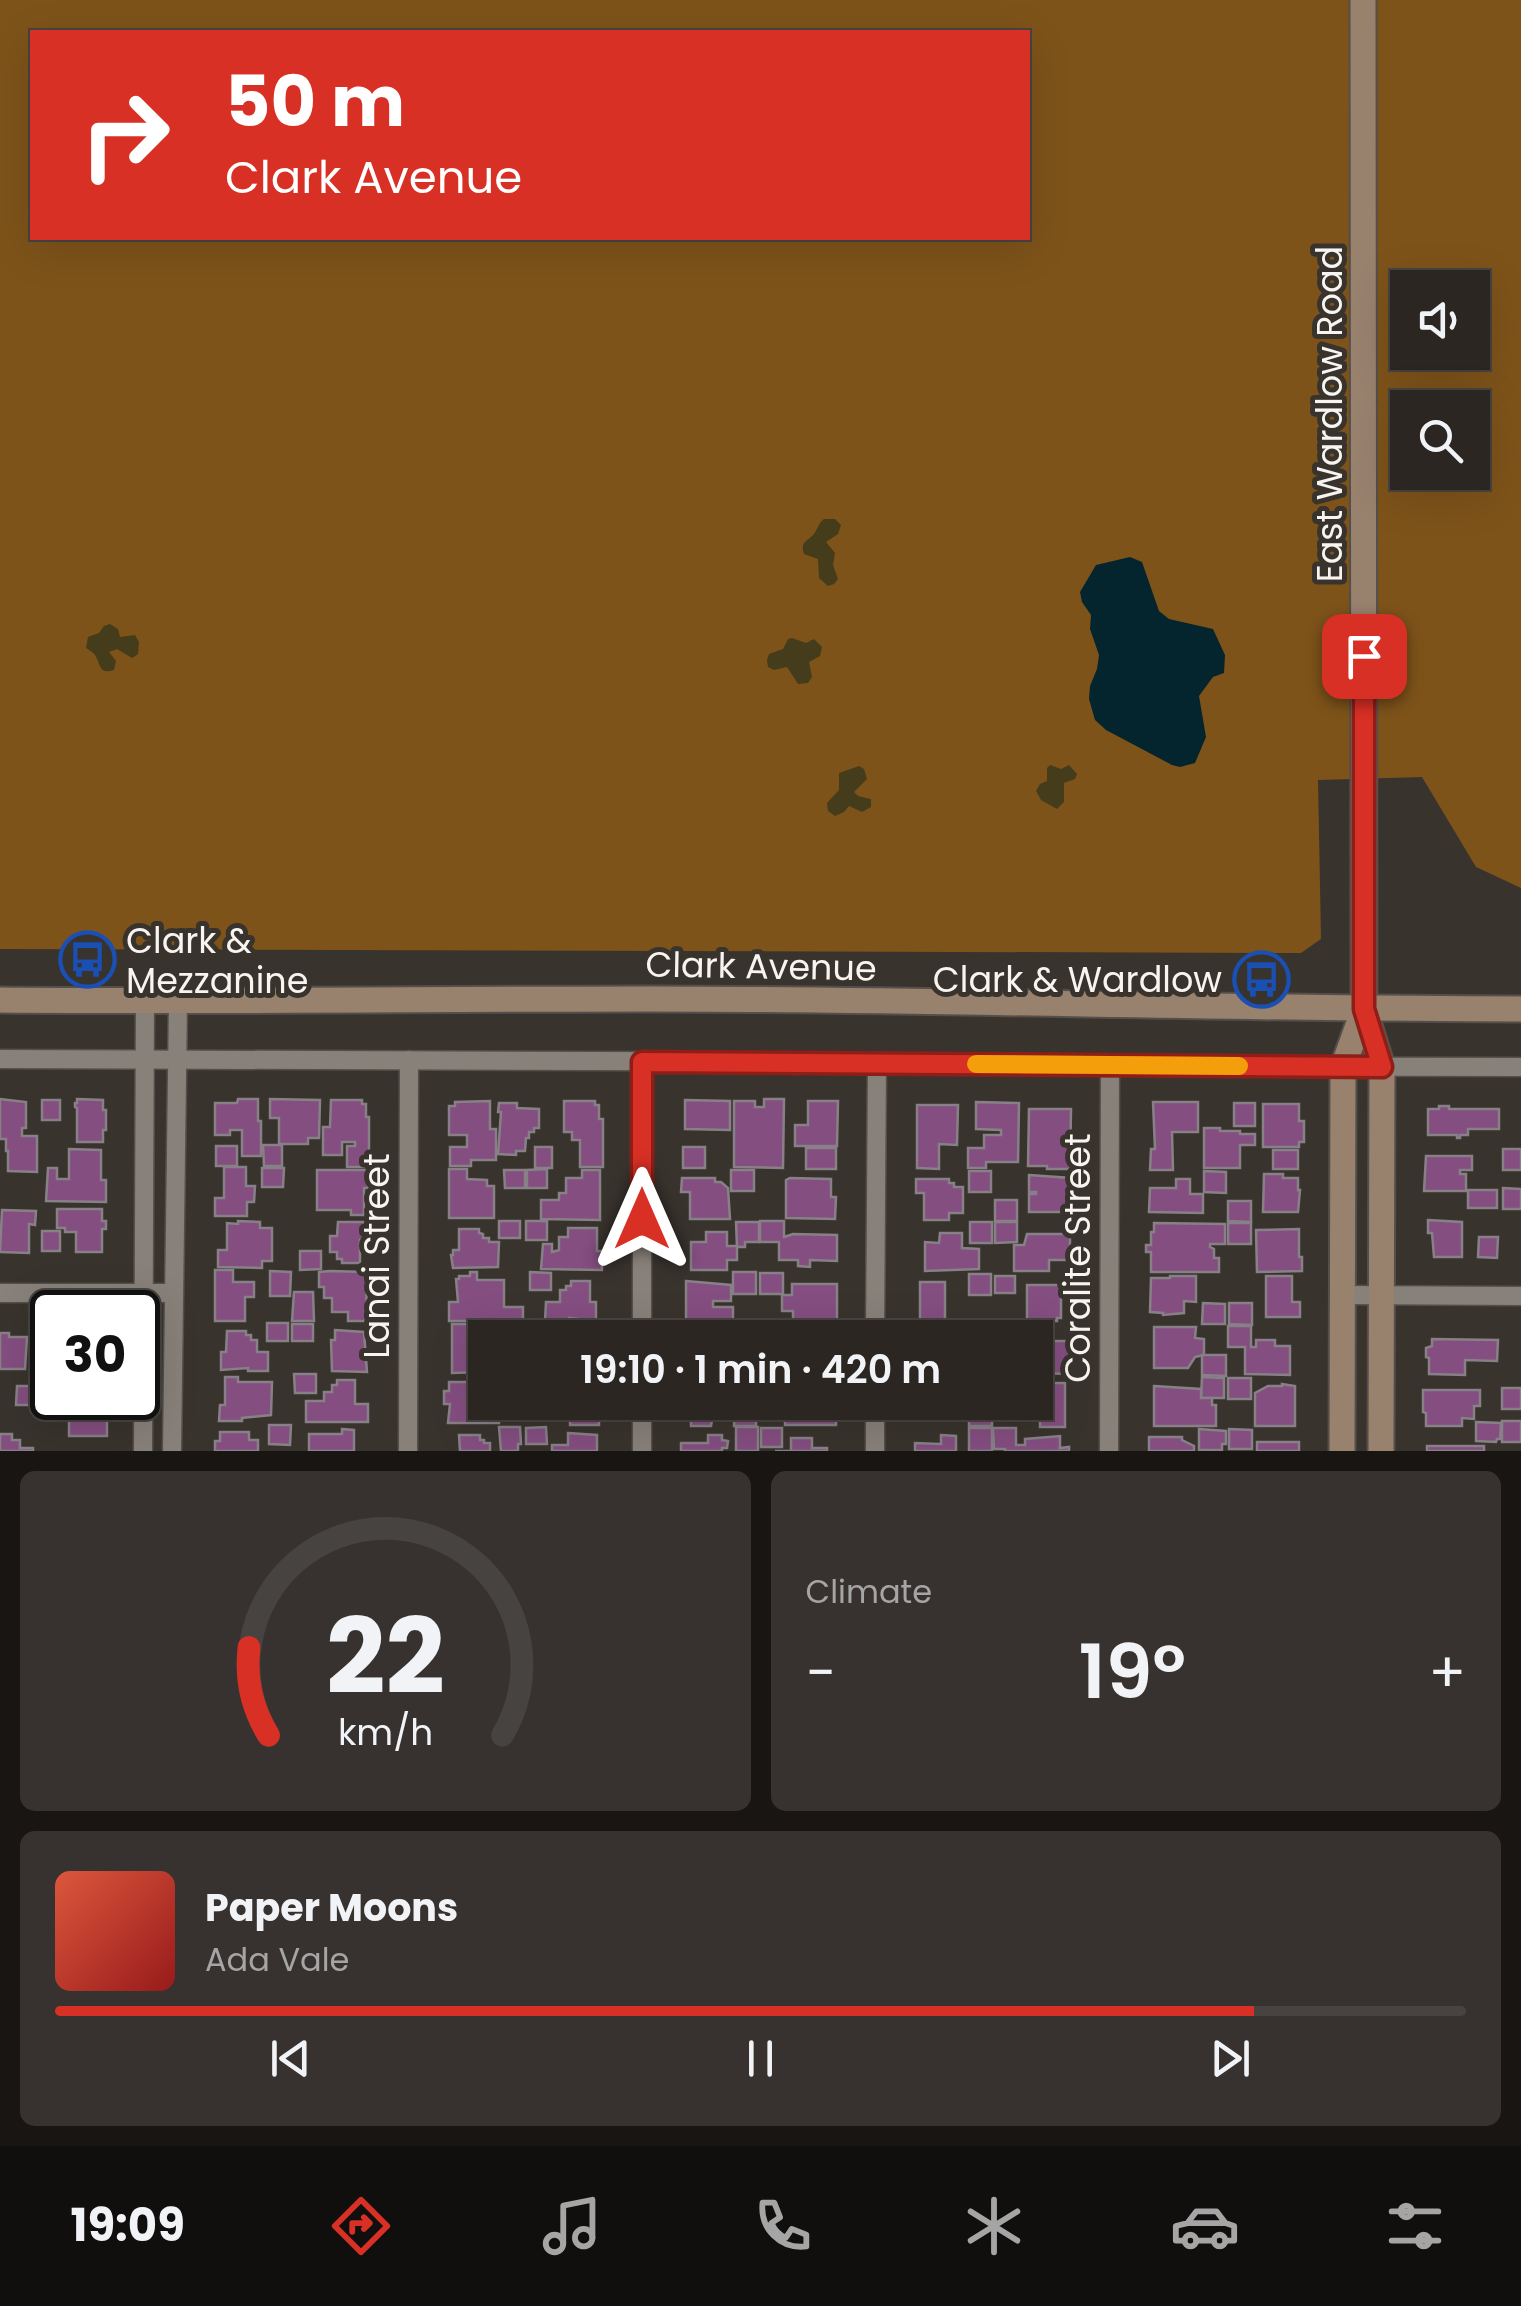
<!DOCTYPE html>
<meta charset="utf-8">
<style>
:root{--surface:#2b2622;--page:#37322f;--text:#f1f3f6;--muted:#a6a5a5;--line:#474340;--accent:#d93025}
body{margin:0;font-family:Poppins,sans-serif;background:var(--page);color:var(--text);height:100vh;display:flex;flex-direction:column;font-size:38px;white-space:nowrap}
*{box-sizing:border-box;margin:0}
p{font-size:32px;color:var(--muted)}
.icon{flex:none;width:55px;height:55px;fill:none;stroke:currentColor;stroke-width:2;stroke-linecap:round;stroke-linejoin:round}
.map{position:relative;height:1451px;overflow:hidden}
.side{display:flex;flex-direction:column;gap:20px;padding:20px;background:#181513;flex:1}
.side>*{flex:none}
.banner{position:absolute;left:30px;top:30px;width:1000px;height:210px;border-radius:0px;box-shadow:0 10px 40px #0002,0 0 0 2px var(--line);background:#d93025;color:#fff;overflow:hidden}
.buttons{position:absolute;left:1390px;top:270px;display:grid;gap:20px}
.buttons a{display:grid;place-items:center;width:100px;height:100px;border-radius:0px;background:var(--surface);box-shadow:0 10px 40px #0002,0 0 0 2px var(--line);font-size:50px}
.speed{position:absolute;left:30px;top:1290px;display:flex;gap:20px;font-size:50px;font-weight:700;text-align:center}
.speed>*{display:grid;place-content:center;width:130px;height:130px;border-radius:50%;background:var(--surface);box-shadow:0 10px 40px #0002,0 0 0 2px var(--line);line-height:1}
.speed .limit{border:5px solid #111;border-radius:15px;background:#fff;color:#111}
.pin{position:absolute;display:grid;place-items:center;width:85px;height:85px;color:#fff;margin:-42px;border-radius:20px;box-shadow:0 5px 15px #0006}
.me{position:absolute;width:110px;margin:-55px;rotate:0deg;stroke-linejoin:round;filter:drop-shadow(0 0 8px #0008)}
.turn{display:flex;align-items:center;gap:35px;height:210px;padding:0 30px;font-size:45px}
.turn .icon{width:130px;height:130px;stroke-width:2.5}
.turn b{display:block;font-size:70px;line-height:85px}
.big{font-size:75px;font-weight:600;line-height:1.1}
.side .tile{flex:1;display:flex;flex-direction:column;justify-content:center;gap:15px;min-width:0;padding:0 35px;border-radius:15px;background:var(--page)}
.side .dial{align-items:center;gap:0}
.dial svg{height:260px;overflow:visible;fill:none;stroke:var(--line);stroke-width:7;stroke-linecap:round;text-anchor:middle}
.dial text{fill:var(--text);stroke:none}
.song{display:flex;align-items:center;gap:30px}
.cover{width:120px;height:120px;border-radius:15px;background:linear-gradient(135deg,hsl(10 70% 55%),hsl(0 70% 35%))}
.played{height:10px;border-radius:5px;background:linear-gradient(90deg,var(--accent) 85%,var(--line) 85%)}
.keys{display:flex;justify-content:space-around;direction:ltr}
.heat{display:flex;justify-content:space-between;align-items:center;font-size:55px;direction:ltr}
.side .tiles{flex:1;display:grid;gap:20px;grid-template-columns:1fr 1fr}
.tile:last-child{grid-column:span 2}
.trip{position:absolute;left:468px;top:1320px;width:585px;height:100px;border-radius:0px;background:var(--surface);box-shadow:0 10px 40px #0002,0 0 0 2px var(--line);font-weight:600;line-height:100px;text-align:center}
.tab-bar{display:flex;height:160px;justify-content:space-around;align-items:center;background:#110f0e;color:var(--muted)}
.tab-bar .icon{width:70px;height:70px}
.tab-bar .active{color:var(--accent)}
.tab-bar b{font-size:45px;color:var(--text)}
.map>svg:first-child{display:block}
.green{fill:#7e531a;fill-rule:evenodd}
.sand{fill:#443c1b}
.water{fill:#04252d}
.building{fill:#844e80;stroke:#888087;stroke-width:2.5}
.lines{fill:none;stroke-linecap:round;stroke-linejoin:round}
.minor-casing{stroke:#544f4a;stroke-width:21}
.secondary-casing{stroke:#544f4a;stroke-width:29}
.minor{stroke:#88817a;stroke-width:18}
.secondary{stroke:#98816d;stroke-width:25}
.route-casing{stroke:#8d1f18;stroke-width:25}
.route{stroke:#d93025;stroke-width:18}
.slow{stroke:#f59e0b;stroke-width:18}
.labels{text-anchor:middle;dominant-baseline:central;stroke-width:10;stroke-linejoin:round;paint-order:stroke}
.street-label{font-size:35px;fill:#f8f4f0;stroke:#39332d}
.poi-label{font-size:35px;fill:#f8f4f0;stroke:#39332d;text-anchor:start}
</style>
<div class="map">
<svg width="1521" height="1451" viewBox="0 0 1521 1451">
<rect width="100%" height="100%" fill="#39332d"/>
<!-- green -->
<path class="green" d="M0,0H1521V888L1476,867L1422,777L1318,780L1321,939L1301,953L0,949ZM32,32H1028V238H32ZM1408,288H1472V352H1408ZM1408,408H1472V472H1408Z"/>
<!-- sand -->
<g class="sand">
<path d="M824,519H835L841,525L838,534L826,542L835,553L833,565L838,579L834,584L828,586L819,578L818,559L804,554C800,541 807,542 814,534C818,528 818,524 824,519Z"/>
<path d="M110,624L118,629L120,637L135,635L139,642L138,654L132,658L117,649L109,652L116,661L114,670C99,675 101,665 95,655C93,652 89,650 86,648L88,637L99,633L104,626Z"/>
<path d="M792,638L806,643L814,639L822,647L820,656L809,662L812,677L808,683L798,684L787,667L774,670L768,667L767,660L769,654L783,649L788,639Z"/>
<path d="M1050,765L1061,769L1069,765L1077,774L1075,779L1064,783V802L1057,809L1041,800L1036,791L1040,784L1047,781V768Z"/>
<path d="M859,766L864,769L867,779L854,792L858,796L871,799V807L862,812L849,806L844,812L835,816L828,811L827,803L839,790V773Z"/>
</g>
<!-- water -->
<path class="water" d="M1130,557L1142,562L1159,611L1169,619L1213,629L1225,655L1224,673L1213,677L1199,696L1206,737L1195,763L1180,767L1172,765L1106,730L1095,720L1089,699L1090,686L1097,669L1099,655L1090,629L1091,615L1082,602L1080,592L1096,565Z"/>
<!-- building -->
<g class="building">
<path d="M0,1099L26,1102V1128H22V1136H37V1172L8,1171V1151H6V1139H0Z"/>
<path d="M77,1099L103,1100V1110H106V1130H103V1142H77V1108L75,1107V1103H77Z"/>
<path d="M238,1099H258V1121H261V1156H242V1130H230V1135H215V1103H237Z"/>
<path d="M270,1099L320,1100L319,1138H308V1144H279V1118H270Z"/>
<path d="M764,1099H784L783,1168L734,1167V1101H755V1107H764Z"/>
<rect x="42" y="1100" width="18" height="20"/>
<path d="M331,1100H362V1104H366V1117H369V1167H347V1146H355V1142H342V1155H323V1127H330Z"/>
<path d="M685,1100L730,1101V1130L685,1129Z"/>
<path d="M490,1101V1129H496V1160H471V1166H450V1147H467V1135H449V1106H455V1102Z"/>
<path d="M564,1101H595V1105H599V1119H603V1167H580V1140H572V1132H564Z"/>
<path d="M808,1101H838L837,1146H795V1125H808Z"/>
<path d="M976,1102L1019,1103L1018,1162H986V1168H968V1148H984V1135H1001V1130L976,1129Z"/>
<path d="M1153,1102H1198V1132H1172L1173,1170H1150L1151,1149H1155Z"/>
<path d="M499,1103H517V1108L539,1109V1128H534V1132H529V1138H526L525,1151H516V1155L498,1154L501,1112H498Z"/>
<rect x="1234" y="1103" width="21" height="23"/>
<path d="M1263,1104H1299V1121H1304V1142H1299V1147H1263Z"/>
<path d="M917,1105H958L957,1145L939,1144V1169L917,1168Z"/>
<path d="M1439,1106H1449V1109H1499V1129H1468V1135H1460V1138H1457V1135H1428V1109H1439Z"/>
<path d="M1029,1109H1071L1070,1169H1047V1166H1028Z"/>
<path d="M1204,1128H1220V1131H1240V1134H1255V1145H1240V1168H1204Z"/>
<path d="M263,1145H282V1166H264Z"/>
<rect x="216" y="1146" width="21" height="20"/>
<rect x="535" y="1147" width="17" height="21"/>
<rect x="683" y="1147" width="22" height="21"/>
<rect x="806" y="1148" width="30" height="21"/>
<path d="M69,1149L101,1150V1180H106V1202L46,1201L48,1168H57V1179H69Z"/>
<rect x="1503" y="1149" width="18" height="21"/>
<rect x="1273" y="1150" width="25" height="19"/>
<path d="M1426,1156H1472V1170H1460V1174H1466V1191H1424Z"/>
<path d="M224,1167H246V1186H255L254,1202H247V1216H215V1198H224Z"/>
<path d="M262,1168H284L283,1187H262Z"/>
<path d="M449,1169H467V1179L487,1180V1186H494V1218H449Z"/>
<path d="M547,1169V1188H527V1170Z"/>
<path d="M317,1170H368V1188H364V1215H351V1210H317Z"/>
<path d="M504,1170H525V1188H505Z"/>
<path d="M582,1170H600V1220L541,1219V1200H559V1193H566V1178H582Z"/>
<rect x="731" y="1170" width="23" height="21"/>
<rect x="969" y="1171" width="22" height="21"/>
<path d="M1204,1171L1226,1172V1193L1204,1192Z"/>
<path d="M1264,1174H1283V1178H1298V1190H1300L1298,1212H1263Z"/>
<path d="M1029,1175L1071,1178V1212H1029V1194H1036V1192H1029Z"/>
<path d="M682,1178H715V1182H721L728,1188L730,1219H690V1192H681Z"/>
<path d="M790,1178L831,1179V1197H836L835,1219L786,1218V1180Z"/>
<path d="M916,1179H949V1183H954V1187H963V1213H949V1220H924V1193H916Z"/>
<path d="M1176,1179H1190V1194H1203V1213L1149,1212L1150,1188H1176Z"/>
<path d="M1503,1188L1521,1189V1209H1503Z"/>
<rect x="1468" y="1190" width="29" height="18"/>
<rect x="995" y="1200" width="22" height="21"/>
<path d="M1228,1201H1251V1222L1228,1221Z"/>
<path d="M57,1209H102V1221H106V1229H102V1252H76V1232H65V1228H57Z"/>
<path d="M2,1210L36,1211L35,1225L29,1224V1253L0,1252Z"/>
<path d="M1428,1220L1462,1222V1257H1434L1432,1233H1428Z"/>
<path d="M238,1221L260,1222V1228H272V1261H262V1268L218,1267V1250H227V1223L238,1224Z"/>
<rect x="499" y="1221" width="21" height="17"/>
<rect x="526" y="1221" width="21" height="19"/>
<path d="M760,1221H784V1237L793,1234L837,1235V1261L810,1260V1267L798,1266V1260H779V1242H760Z"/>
<path d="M338,1222H369V1240H360V1263H342V1259H337V1252H330V1236H337Z"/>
<path d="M736,1222H759V1242H745V1247H737Z"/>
<rect x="970" y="1222" width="22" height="21"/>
<path d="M995,1222H1017V1242L995,1243Z"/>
<path d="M1154,1223L1225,1224V1244H1210V1247L1214,1249V1258H1219V1272H1151V1252H1146V1245H1151V1232H1154Z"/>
<rect x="1228" y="1223" width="23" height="21"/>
<path d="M568,1228H597V1251H602V1270L541,1269L543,1244H552V1252L559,1250V1237H568Z"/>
<path d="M459,1229H479V1233L483,1234V1238H489V1242H499L498,1267L453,1268L451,1255H453V1250H459Z"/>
<path d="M1299,1229V1257H1302V1271L1257,1272L1256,1230Z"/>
<rect x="42" y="1231" width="18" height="20"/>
<path d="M706,1232H727V1246H737V1260H727V1270H691V1242H706Z"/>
<path d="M940,1233H962V1248L979,1249V1269L925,1271V1242L939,1243Z"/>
<path d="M1027,1234H1070V1260H1049V1271H1014V1245H1024Z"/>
<path d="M1479,1237H1498L1497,1258L1478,1257Z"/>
<path d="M300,1251H321V1269L300,1270Z"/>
<path d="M215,1270H233V1282H254V1297H245V1321H215Z"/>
<path d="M270,1271L291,1272L290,1296H270Z"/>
<path d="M330,1271L367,1272L366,1321H348V1312H332V1298H324V1287H319V1272Z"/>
<path d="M470,1272H477V1280H504V1307H523V1321H449V1302H458L456,1279H459V1276H470Z"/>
<path d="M530,1272L551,1273V1290H530Z"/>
<rect x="733" y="1272" width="23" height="22"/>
<rect x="760" y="1273" width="23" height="21"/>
<rect x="969" y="1274" width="22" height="21"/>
<rect x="995" y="1276" width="20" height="17"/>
<path d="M1170,1276H1196V1302L1184,1301V1313L1163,1315V1313L1150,1312L1151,1278H1170Z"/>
<path d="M1266,1276H1292V1302H1300V1317H1266Z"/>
<path d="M571,1281H590V1302H596V1321L569,1318V1321H545L546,1302H560V1290H566V1286H571Z"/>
<path d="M686,1281L731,1285V1301H713V1307H733V1322H686Z"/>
<rect x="920" y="1282" width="25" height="40"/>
<path d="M792,1284H837V1323L793,1322V1311H782V1295H792Z"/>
<path d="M1027,1285H1061V1318H1057V1321H1027Z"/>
<path d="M294,1292H313L314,1321H292Z"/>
<path d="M1203,1303L1225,1304V1324H1202Z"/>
<path d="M1229,1303H1252V1325L1229,1324Z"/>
<rect x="267" y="1323" width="21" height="18"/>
<path d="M505,1323L525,1324V1338H504Z"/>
<rect x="292" y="1324" width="21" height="17"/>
<path d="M452,1324H470V1332L487,1333L485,1372L452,1373Z"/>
<rect x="758" y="1325" width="23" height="13"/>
<rect x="994" y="1325" width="23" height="13"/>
<path d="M699,1326H741V1338H682V1329H699Z"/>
<path d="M1228,1326H1251V1347H1256V1340H1275V1346H1290V1375L1245,1374V1347H1228Z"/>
<path d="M581,1327H593V1338H547V1331L581,1332Z"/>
<path d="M1154,1327H1196L1195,1338L1204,1339V1355L1195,1357L1188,1368H1154Z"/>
<rect x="916" y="1329" width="49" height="9"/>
<path d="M335,1330L364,1332L367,1372L332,1371L331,1340H335Z"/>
<path d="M227,1331H246V1335H251V1340H257V1352H268V1371H248V1368L221,1370V1352H226Z"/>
<path d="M0,1333H9V1337H27L25,1369H0Z"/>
<path d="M38,1333H52V1355H37Z"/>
<path d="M1030,1333H1044V1341H1071L1070,1374L1035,1373V1338H1030Z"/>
<path d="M1432,1339L1498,1340L1497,1361L1465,1360V1375L1429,1374V1358L1426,1357V1348L1432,1346Z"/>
<path d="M1202,1355H1226V1376L1202,1375Z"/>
<path d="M294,1374H316V1393H295Z"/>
<path d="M225,1377H238V1382H272L271,1415L242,1418V1421H219L220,1405H225Z"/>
<path d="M1202,1377L1224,1378V1398H1201Z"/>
<rect x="1228" y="1378" width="23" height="21"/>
<path d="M337,1380H355V1404H368V1422H306V1401H324V1392H332V1385H337Z"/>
<path d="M449,1382H483V1401L499,1402V1423H448L450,1404H444V1391H449Z"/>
<path d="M1035,1383H1065V1427H1040V1404H1032L1035,1402Z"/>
<path d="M1282,1384L1295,1386V1426H1255V1393L1268,1386H1282Z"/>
<path d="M17,1386H36V1405H16Z"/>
<path d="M1154,1386L1201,1389V1398H1212V1405H1216V1426H1154Z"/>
<rect x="1502" y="1388" width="19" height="21"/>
<path d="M1423,1390H1480V1406H1474V1419L1462,1418V1426H1426V1413L1423,1412Z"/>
<path d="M69,1398H101V1415H107V1436H69Z"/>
<path d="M561,1402H599V1425H570V1420L561,1419Z"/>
<path d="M682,1402H752V1403H734V1409H725V1414H713L711,1426H691V1418H682Z"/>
<path d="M807,1402L836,1403V1425H785V1409H807Z"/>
<path d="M917,1402H970L961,1405L957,1413H917Z"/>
<path d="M735,1405H756V1426H734Z"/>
<path d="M969,1405L992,1406V1426H969Z"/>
<rect x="1502" y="1421" width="19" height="21"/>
<path d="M1476,1422L1501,1423L1500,1439H1497L1496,1442L1476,1441Z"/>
<path d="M269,1425H291L290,1445L269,1444Z"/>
<path d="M499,1427H520L521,1444H518V1451H501Z"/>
<path d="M546,1427L547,1444H526V1428Z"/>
<rect x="736" y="1427" width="22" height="24"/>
<rect x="761" y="1428" width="21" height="19"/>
<rect x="969" y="1428" width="23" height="23"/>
<path d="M993,1428H1016V1445H1025V1439L1060,1436V1448L1069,1447V1451H1005V1449H994Z"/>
<path d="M342,1429L354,1430V1451H309V1434H342Z"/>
<path d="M1199,1429L1226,1431V1444H1222V1450H1199Z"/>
<path d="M1229,1429L1252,1430V1449H1229Z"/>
<path d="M220,1432H249V1440H258V1451H215V1441H220Z"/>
<path d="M568,1433L597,1435V1451H552V1445H568Z"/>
<path d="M0,1434H12V1440H20V1448H33V1451H0Z"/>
<path d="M459,1435H480V1440H484V1443H490V1451H460Z"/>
<path d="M708,1435H722V1440L728,1441L727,1448H722V1451H681V1443H708Z"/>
<path d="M941,1435L956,1436V1451H915V1443L941,1444Z"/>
<path d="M1149,1437H1182V1440L1194,1446V1451H1149Z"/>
<path d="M791,1438H812V1448H827V1451H775H791Z"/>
<rect x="1257" y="1442" width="42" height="9"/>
<rect x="1427" y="1446" width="57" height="5"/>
</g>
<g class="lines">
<defs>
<g id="minor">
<path d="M0,1059L877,1062L1110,1066L1521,1067"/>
<path d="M642,1062V1338"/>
<path d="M0,1293H174"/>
<path d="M1343,1295L1521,1296"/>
<path d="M875,1338L877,1062"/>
<path d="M642,1402V1451"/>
<path d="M143,1451L145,1001"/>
<path d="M172,1451L178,1001"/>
<path d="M408,1451L409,1060"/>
<path d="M875,1451V1402"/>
<path d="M1109,1451L1110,1066"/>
</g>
<g id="secondary">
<path d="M1363,0L1364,1009L1382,1067L1381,1451"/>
<path d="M0,1000C217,1002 433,999 650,999C940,999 1231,1009 1521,1009"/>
<path d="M1342,1451L1343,1067L1364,1009"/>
</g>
</defs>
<!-- minor casing -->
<use href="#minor" class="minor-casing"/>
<!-- secondary casing -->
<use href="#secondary" class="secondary-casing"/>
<!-- minor -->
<use href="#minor" class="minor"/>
<!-- secondary -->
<use href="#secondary" class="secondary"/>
</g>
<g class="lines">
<defs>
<path id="route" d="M642,1219V1062L1382,1067L1364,1009V656"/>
</defs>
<!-- route casing -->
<use href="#route" class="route-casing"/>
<!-- route -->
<use href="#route" class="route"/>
<!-- slow -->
<path class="slow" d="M976,1064L1239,1066"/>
</g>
<!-- icons -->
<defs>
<symbol id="bus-ring" viewBox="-11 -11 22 22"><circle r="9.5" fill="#39332d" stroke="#1a4fb4" stroke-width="1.5"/><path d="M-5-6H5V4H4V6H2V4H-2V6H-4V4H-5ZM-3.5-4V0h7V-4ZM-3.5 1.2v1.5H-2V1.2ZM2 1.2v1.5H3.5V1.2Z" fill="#1a4fb4"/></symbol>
</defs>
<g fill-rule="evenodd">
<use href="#bus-ring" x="56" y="928" width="63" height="63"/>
<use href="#bus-ring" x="1230" y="948" width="63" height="63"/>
</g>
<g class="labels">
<!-- street labels -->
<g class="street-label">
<text transform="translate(1329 414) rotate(-90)">East Wardlow Road</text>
<text transform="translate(761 966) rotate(1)">Clark Avenue</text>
<text transform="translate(376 1256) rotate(-90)">Lanai Street</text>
<text transform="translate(1077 1258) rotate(-90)">Coralite Street</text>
</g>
<!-- poi labels -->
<g class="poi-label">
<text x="126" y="940">Clark &amp;<tspan x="126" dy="40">Mezzanine</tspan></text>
<text x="1222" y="979" text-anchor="end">Clark &amp; Wardlow</text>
</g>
</g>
</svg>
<div class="buttons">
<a><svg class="icon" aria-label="sound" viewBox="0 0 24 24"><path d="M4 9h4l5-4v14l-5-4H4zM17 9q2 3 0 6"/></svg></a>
<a><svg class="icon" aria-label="search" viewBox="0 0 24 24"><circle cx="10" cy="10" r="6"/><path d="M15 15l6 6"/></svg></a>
</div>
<div class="speed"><div class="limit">30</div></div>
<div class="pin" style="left:1364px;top:656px;background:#d93025"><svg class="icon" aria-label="arrive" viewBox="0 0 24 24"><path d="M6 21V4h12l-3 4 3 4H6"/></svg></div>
<svg class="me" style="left:642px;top:1219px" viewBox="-20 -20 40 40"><path d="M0-17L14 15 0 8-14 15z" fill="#d93025" stroke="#fff" stroke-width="4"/></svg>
<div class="trip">19:10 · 1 min · 420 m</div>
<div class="banner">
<div class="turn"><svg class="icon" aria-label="right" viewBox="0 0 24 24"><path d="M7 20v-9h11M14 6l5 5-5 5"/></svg><div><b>50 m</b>Clark Avenue</div></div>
</div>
</div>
<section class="side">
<div class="tiles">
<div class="tile dial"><svg viewBox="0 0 100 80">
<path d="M14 69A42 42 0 1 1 86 69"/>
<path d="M14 69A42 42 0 0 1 8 42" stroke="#d93025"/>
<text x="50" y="56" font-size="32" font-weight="700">22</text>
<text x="50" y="72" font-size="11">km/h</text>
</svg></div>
<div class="tile"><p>Climate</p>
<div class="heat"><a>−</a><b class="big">19°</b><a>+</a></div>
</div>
<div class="tile">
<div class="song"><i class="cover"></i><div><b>Paper Moons</b><p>Ada Vale</p></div></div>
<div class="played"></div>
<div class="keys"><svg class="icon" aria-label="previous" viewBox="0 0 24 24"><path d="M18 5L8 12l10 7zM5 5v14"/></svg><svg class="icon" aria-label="pause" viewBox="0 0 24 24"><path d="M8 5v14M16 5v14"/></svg><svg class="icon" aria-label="next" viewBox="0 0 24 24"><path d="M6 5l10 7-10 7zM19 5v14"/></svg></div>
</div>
</div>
</section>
<nav class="tab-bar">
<b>19:09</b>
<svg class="icon active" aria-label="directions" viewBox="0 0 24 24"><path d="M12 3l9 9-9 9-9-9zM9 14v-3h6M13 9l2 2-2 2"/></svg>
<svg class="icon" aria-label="music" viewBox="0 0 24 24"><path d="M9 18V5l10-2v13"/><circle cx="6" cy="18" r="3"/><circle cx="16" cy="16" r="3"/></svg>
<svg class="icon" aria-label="phone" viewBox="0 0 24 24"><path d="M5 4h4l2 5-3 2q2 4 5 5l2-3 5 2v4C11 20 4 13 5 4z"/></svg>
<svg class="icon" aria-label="climate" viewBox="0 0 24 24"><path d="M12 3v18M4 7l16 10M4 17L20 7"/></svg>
<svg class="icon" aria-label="car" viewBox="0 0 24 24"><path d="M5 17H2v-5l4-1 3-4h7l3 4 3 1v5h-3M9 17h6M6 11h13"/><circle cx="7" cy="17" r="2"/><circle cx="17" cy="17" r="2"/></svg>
<svg class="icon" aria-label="filters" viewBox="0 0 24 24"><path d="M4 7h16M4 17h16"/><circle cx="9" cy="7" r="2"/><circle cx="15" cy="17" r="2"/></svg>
</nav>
